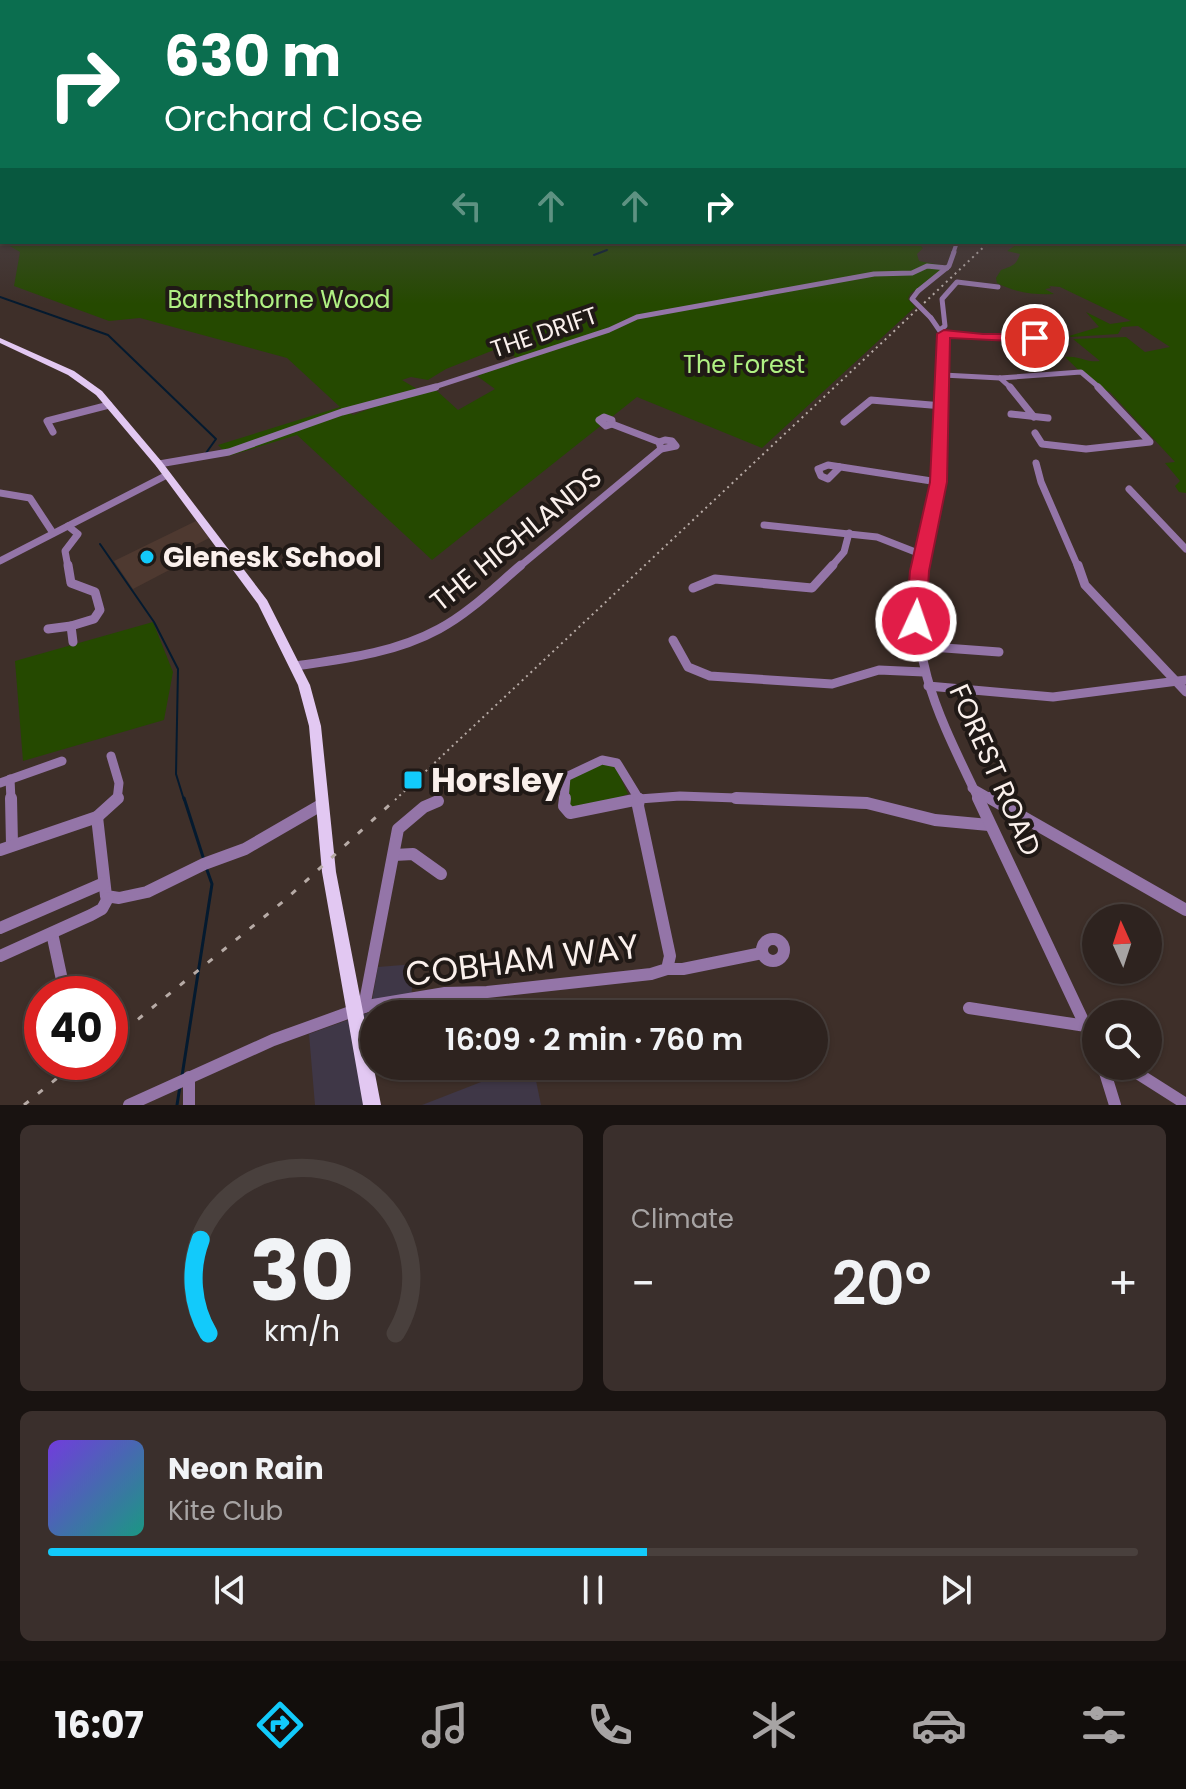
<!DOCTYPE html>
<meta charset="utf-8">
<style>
:root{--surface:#2e231f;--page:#3a2f2c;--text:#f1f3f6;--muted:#a7a4a4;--line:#49403d;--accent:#12cafb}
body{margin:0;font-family:Poppins,sans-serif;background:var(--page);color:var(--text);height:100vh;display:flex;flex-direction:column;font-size:30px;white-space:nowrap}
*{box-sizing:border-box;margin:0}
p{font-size:26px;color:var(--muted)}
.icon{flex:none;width:44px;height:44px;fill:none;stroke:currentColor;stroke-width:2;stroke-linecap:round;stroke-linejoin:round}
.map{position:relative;height:1105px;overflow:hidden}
.sheet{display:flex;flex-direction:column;gap:20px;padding:20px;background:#191311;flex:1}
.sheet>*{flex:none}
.banner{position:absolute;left:0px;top:0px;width:1186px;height:244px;box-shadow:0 2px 6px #0004,0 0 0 2px var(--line);background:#0b6e4f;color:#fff;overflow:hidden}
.needle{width:52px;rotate:357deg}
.fabs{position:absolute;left:1082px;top:904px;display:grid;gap:16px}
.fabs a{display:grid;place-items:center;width:80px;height:80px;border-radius:50%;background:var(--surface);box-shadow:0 2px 6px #0004,0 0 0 2px var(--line);font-size:40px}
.speed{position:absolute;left:24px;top:976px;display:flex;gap:16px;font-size:40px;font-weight:700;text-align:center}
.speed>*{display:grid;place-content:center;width:104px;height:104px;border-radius:50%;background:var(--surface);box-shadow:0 2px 6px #0004,0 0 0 2px var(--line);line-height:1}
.speed .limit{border:12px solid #d22;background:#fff;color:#111}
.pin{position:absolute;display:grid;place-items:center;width:68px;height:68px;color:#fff;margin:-34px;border:4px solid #fff;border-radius:50%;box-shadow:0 2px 8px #0007}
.me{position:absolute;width:88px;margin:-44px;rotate:3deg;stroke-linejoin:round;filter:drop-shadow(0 0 6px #0008)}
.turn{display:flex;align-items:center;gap:28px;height:168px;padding:0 32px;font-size:36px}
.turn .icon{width:104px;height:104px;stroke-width:2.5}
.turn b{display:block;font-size:56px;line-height:68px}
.lanes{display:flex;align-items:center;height:76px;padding:0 32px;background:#0003;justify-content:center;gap:40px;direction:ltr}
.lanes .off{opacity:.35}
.big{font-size:60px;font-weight:600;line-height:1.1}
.sheet .widget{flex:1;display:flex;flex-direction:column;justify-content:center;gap:12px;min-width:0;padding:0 28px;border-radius:12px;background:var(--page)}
.sheet .dial{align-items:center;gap:0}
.dial svg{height:208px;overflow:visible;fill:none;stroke:var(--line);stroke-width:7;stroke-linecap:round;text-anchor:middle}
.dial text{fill:var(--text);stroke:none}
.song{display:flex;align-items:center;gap:24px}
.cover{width:96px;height:96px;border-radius:12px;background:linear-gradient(135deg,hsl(260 70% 55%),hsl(170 70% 35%))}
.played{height:8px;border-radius:4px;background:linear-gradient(90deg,var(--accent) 55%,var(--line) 55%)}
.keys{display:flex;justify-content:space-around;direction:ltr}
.heat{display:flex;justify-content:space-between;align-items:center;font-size:44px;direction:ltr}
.sheet .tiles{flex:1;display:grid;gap:20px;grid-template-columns:1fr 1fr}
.widget:last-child{grid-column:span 2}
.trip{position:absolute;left:360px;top:1000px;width:468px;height:80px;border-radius:40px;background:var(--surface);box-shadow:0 2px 6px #0004,0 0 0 2px var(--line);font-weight:600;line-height:80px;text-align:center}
.menu{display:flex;height:128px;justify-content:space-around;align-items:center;background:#120e0c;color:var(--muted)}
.menu .icon{width:56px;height:56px}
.menu .active{color:var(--accent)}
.menu b{font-size:36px;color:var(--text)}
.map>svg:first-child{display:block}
.commercial{fill:#3f3747}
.built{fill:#4e3930}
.green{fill:#254900;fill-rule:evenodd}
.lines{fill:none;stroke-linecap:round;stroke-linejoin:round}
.stream-far1{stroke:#041a2f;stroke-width:2}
.stream{stroke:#041a2f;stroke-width:3}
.minor-far4{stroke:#9475a8;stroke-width:4}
.minor-far3{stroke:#9475a8;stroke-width:5}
.minor-far2{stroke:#9475a8;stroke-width:7}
.minor-far1{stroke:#9475a8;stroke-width:9}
.minor{stroke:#9475a8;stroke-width:12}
.major{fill:#e2c8f2;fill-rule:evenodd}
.rail-far1{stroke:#b7aba6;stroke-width:2;stroke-dasharray:2 4;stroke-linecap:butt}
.rail{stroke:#b7aba6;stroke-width:3;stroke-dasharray:6 12;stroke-linecap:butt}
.minor-bridge{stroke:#9475a8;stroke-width:5}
.route{fill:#e11d48;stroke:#92132f;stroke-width:2}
.poi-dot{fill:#12cafb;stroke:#201916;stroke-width:3}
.labels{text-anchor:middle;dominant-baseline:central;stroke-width:8;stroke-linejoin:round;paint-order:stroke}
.far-park-label{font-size:24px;fill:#b0f183;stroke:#201916}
.far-street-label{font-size:24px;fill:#faf0ec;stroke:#201916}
.street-label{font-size:28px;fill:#faf0ec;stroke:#201916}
.poi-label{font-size:28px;font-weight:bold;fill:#faf0ec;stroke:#201916;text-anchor:start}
.near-poi-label{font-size:34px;font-weight:bold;fill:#faf0ec;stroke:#201916;text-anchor:start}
.near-street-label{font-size:34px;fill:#faf0ec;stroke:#201916}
</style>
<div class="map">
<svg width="1186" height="1105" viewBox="0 0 1186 1105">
<rect width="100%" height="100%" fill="#3e2f29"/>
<!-- commercial -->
<g class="commercial">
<path d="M415,964L409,1014H374V1042L370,1043L380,1105H315L309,1034L370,1012L378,967Z"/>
<path d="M522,1066H533L541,1105H422Z"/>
</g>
<!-- built -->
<path class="built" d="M196,521L209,538L167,560L175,567L133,589L114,561Z"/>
<!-- green -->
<g class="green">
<path d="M1184,187L1186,188V493L1179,492L1175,486L1180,481L1165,463L1175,462L1110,392L1097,388L1065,357C1078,355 1087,363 1100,361L1073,339L1126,337L1145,352L1170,347L1138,326L1122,327L1118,334L1071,337L1069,336L1099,327L1086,312L1110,324L1131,321L1060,287L1049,286L1051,288L1045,289L1054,294C1034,295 1014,292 997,283L996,278L1001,270C1014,265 1016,265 1020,254L1007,251L1020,242H1184Z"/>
<path d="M3,242H917L923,248L917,254L919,261L946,266L910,294L908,299L915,307L762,448L637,397L432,560L297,435L229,456L218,445L340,407L287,358L140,318L109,321L14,286L20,252ZM499,348L521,360L477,376L495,389L458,410L436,390L395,399L353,415L345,410L417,389L402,380L411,377L428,380L446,369Z"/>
<path d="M153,622L173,672L164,720L23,761L15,661Z"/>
<path d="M604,760L614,763L628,794L582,810L567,806L570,777Z"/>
</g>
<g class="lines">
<!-- stream-far1 -->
<g class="stream-far1">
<path d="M614,245L622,242"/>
<path d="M594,255L607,250"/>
<path d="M0,297L108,335L216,439L206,453"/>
<path d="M1048,317L1060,336"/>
<path d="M100,544L154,622L178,669L176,774L184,800"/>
</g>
<!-- stream -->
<g class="stream">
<path d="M184,798L204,860"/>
<path d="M182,1076L212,884L207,870"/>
<path d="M177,1105L180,1086"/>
</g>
<!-- minor-far4 -->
<path class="minor-far4" d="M953,254L957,242"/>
<!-- minor-far3 -->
<g class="minor-far3">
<path d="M918,291L949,266L954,252"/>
<path d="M931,318L944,337L943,389"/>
<path d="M941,329L945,326L942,299L957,282L998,287"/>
<path d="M944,334L1047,339"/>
<path d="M943,375L1000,378L1081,372L1101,389"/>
<path d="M1000,378L1012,389"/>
<path d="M428,389L609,330L637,317L874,274L912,273L927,266L947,268"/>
</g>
<!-- minor-far2 -->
<g class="minor-far2">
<path d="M1010,387L1034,417"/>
<path d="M1011,414L1048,418"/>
<path d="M604,417L612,420V424L606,426L599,420Z"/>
<path d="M844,422L871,400L943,406"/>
<path d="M612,424L659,442"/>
<path d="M53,432L47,421L109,405"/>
<path d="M1035,433L1042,444L1086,449L1150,442L1098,387"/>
<path d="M665,440L672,441L676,446L661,449L659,442Z"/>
<path d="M1036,463L1041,482L1078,567"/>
<path d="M159,464L229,452L342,412L436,387"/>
<path d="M840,467L828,479L821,476L818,469L828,465L938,482"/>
<path d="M1129,489L1186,549"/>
<path d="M0,493L30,498L53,533"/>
<path d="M764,525L877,537L923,555"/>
<path d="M0,561L167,475"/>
<path d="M68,567L65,551L78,534L68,526"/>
<path d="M519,567L661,449"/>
<path d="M831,567L844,552L849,533"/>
<path d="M922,567L938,482L943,387"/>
</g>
<!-- minor-far1 -->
<g class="minor-far1">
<path d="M68,565L71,583L95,592L100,610L94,619L71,626L73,642"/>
<path d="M922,565C905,656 941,720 979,800"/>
<path d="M1078,565L1085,585L1186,692"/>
<path d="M693,588L715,579L812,588L833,565"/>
<path d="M48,629L71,626"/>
<path d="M673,640L688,667L710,676L832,684L879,670L924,672"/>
<path d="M918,646L999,652"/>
<path d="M296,666C344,659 395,653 439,629C469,613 495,587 521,565"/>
<path d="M928,686L1053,697L1186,680"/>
<path d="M111,756L119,783L117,800"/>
<path d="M10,779L11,800"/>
<path d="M0,783L62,761"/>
<path d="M972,788L993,800"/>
<path d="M639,799L680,796L789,800"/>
<path d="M564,800L566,777L602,760L617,763L639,799"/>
<path d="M632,800L639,799"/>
</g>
<!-- minor -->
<g class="minor">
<path d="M11,798L12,844"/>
<path d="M565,798L564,806L570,813L639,799"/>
<path d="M736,798L867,803L935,820L989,825"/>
<path d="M978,798L1096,1048"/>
<path d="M990,798L1186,910"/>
<path d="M97,817L118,798"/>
<path d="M0,850L97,817L106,896L119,898L147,892L204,864L245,849L321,805"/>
<path d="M394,855L413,854L441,874"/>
<path d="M0,928L104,883"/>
<path d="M52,933L62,980L73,994"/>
<circle cx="773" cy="950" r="11"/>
<path d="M0,956L91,915L102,909L108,898"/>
<path d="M667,969H683L762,953"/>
<path d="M364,1007L398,829L424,807L438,801"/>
<path d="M969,1008L1086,1026"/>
<path d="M1103,1066L1115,1105"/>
<path d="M1126,1066L1186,1104"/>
<path d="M189,1077V1105"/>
<path d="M129,1105L273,1040L367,1006L445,993L487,992L651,974L667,969L670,956L638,806L639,799"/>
</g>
<!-- major -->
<path class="major" d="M0,338L74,371L102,391L162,462L267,600L310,685L321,726L336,872L381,1105H363L322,872L309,726L298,685L258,604L156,466L96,395L68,375L0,343Z"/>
<!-- rail-far1 -->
<path class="rail-far1" d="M395,800L989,242"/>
<!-- rail -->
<g class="rail">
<path d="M110,1042L285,900L397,798"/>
<path d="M24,1105L77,1062"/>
</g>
<!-- minor-bridge -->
<path class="minor-bridge" d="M918,291L912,299L931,318"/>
</g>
<!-- sky -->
<linearGradient id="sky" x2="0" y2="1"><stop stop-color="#221a17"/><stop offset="0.49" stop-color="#524d54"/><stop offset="1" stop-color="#524d54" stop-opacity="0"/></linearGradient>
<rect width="1186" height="304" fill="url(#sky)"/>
<!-- route -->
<path class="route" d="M944,330L983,334H1035L1041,338L1035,342L950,338L947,482L929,571L926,621L916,628L906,621L910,571L930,482L937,334Z"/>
<!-- markers -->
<g class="poi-dot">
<circle cx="147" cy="557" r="8"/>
<rect x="403" y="770" width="20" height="20" rx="4"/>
</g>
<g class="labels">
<!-- far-park labels -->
<g class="far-park-label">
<text x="279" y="299">Barnsthorne Wood</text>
<text x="744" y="364">The Forest</text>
</g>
<!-- far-street labels -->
<g class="far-street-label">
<text transform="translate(544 332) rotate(-19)">THE DRIFT</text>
</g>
<!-- street labels -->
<g class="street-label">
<text transform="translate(516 539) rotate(-39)">THE HIGHLANDS</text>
<text transform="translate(995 770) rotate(66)">FOREST ROAD</text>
</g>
<!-- poi labels -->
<g class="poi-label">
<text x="163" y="557">Glenesk School</text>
</g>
<!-- near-poi labels -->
<g class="near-poi-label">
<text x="431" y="780">Horsley</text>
</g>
<!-- near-street labels -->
<g class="near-street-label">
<text transform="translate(522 960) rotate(-7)">COBHAM WAY</text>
</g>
</g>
</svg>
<div class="fabs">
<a><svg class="needle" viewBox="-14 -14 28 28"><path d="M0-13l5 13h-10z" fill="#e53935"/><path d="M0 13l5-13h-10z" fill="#a7a4a4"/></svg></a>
<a><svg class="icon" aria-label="search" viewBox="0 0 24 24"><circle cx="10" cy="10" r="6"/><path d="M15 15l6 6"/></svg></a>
</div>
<div class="speed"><div class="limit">40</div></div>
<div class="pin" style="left:1035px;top:338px;background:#d93025"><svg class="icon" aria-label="arrive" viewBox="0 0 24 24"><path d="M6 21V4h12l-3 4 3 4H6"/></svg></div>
<svg class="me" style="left:916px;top:621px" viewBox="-20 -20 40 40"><circle r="17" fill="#e11d48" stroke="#fff" stroke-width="3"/><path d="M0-11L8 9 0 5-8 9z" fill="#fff"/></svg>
<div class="trip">16:09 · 2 min · 760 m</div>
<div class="banner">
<div class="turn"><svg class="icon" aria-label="right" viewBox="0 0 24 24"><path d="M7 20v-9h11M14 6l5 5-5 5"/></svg><div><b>630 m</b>Orchard Close</div></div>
<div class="lanes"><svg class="icon off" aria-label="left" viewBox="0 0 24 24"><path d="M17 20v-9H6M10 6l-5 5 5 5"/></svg><svg class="icon off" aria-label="ahead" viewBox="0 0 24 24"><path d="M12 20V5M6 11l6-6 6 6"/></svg><svg class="icon off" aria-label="ahead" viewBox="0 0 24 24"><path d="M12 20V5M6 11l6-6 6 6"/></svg><svg class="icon" aria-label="right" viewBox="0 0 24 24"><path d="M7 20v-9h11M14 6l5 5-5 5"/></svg></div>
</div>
</div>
<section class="sheet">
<div class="tiles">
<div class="widget dial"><svg viewBox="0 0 100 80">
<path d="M14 69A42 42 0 1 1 86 69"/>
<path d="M14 69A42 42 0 0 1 11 33" stroke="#12cafb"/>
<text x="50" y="56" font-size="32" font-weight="700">30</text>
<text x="50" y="72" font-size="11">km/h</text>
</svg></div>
<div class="widget"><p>Climate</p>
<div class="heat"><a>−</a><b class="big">20°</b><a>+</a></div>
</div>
<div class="widget">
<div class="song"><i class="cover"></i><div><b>Neon Rain</b><p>Kite Club</p></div></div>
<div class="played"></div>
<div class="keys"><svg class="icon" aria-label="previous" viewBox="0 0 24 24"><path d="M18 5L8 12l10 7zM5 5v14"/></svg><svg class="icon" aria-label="pause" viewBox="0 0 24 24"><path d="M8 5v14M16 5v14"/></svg><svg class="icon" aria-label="next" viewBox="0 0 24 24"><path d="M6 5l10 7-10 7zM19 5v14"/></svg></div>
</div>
</div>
</section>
<nav class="menu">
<b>16:07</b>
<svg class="icon active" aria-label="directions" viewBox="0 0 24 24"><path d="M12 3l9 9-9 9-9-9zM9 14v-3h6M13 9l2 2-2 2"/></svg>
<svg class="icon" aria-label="music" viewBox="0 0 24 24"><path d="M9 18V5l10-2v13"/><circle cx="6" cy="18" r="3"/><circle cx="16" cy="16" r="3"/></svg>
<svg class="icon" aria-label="phone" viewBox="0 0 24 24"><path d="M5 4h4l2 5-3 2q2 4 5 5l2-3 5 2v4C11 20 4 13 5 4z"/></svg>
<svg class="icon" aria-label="climate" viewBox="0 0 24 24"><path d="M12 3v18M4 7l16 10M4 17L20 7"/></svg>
<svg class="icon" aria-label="car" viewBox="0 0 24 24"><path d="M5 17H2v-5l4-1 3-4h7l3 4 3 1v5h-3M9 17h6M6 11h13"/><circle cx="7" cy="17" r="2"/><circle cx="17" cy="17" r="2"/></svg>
<svg class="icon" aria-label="filters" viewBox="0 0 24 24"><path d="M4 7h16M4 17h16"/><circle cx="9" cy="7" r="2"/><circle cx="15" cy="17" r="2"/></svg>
</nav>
